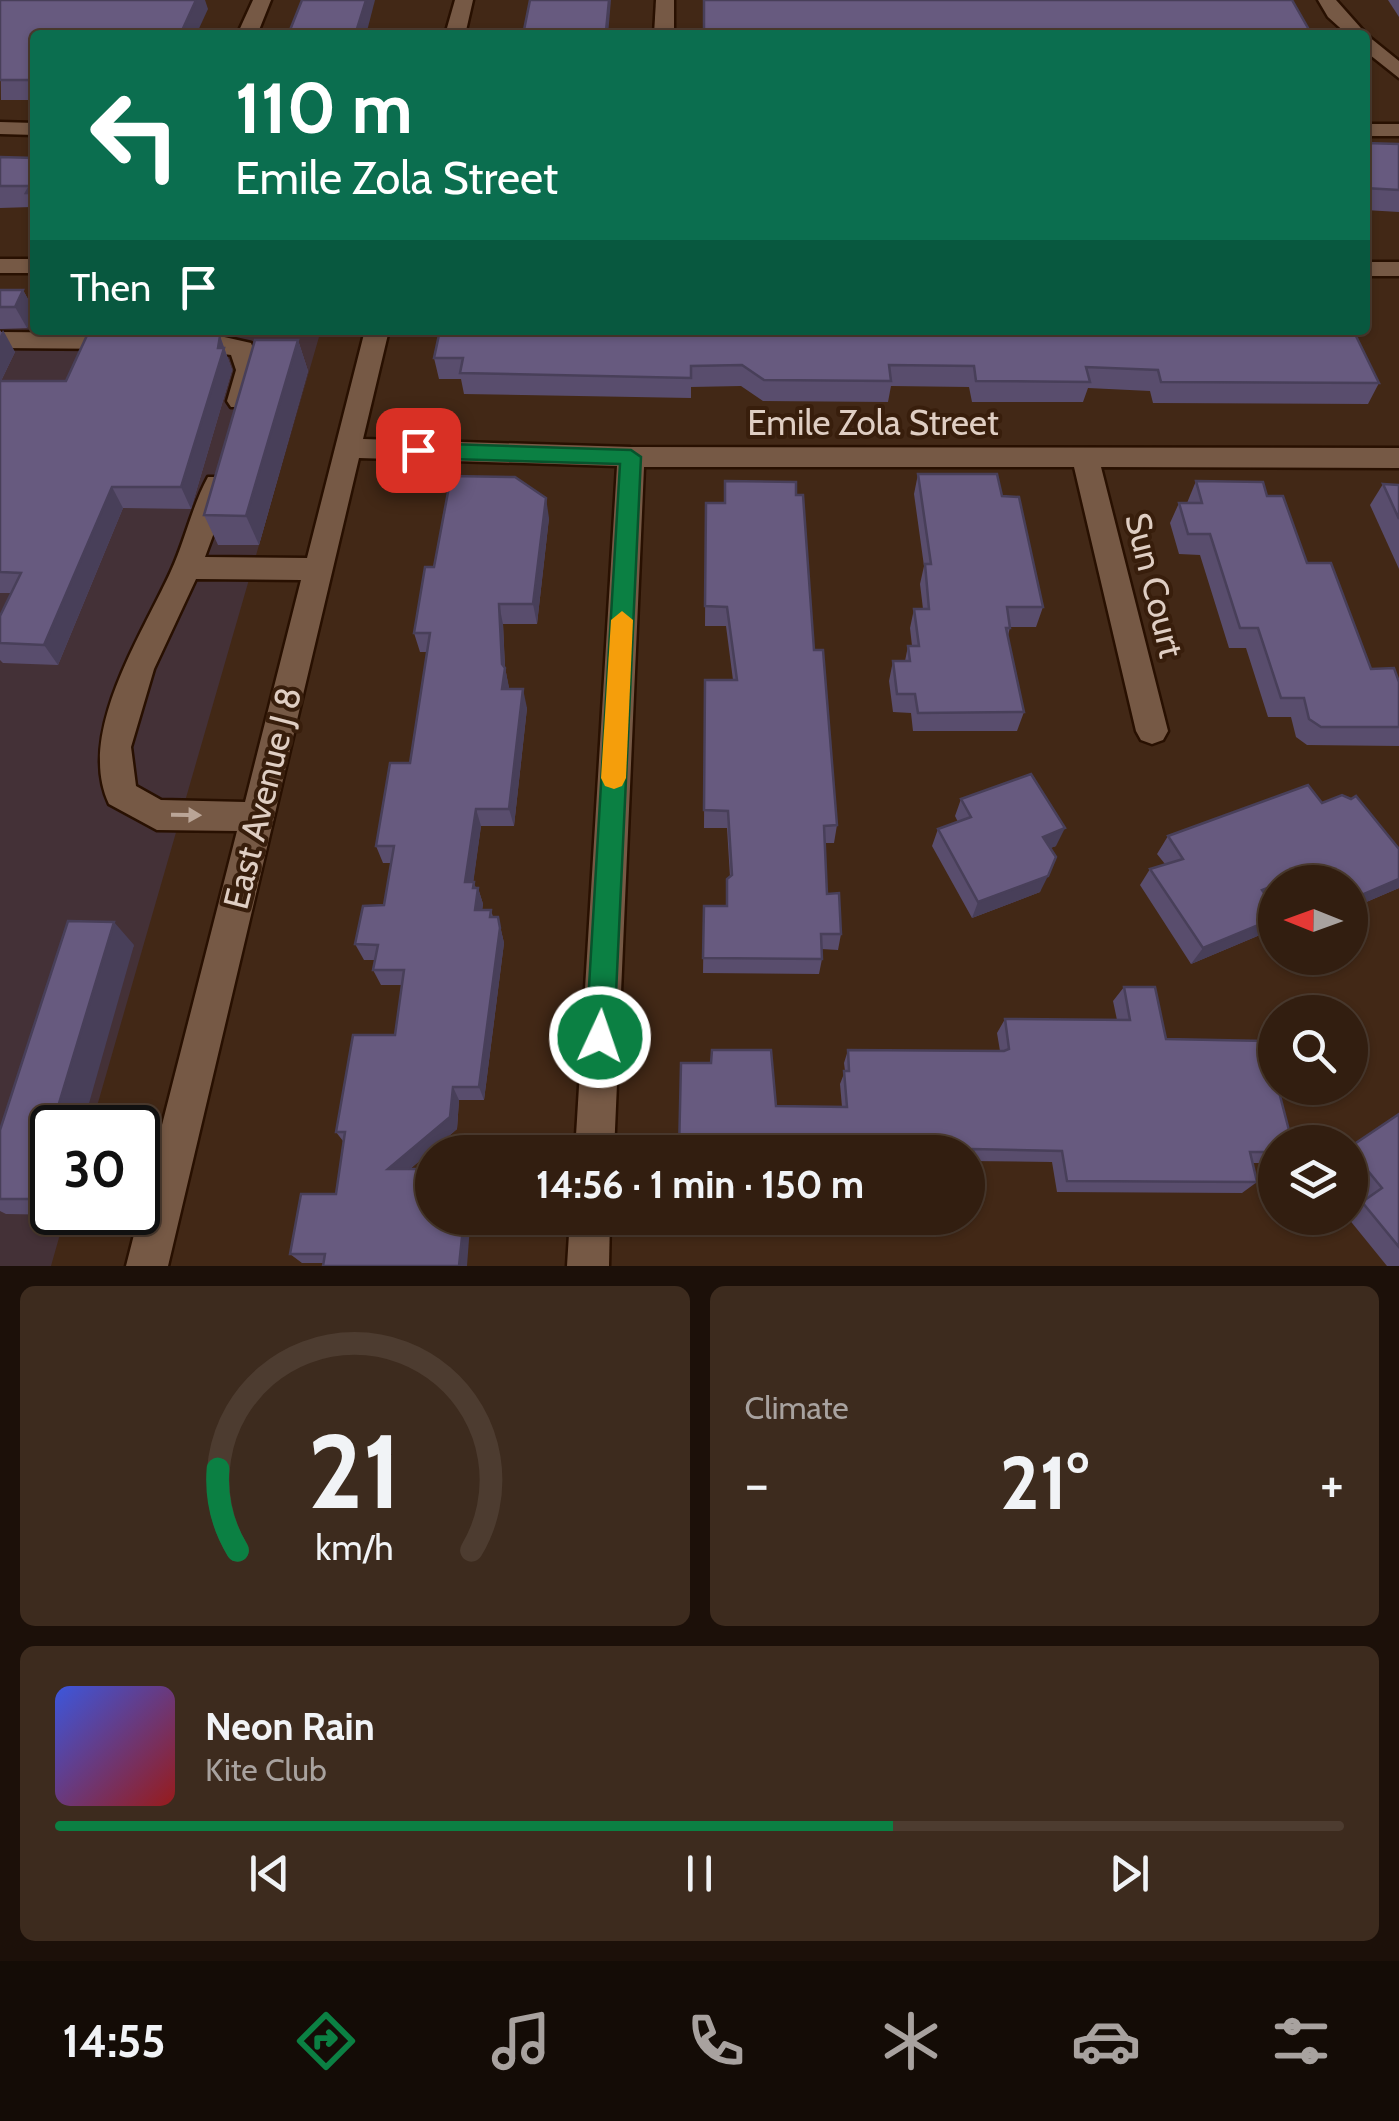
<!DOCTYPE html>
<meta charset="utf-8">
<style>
:root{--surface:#321e10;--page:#3d2b1e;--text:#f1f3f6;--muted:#a8a29f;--line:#4d3c30;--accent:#0b8043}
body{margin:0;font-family:Cabin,sans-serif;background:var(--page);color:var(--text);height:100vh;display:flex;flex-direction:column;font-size:38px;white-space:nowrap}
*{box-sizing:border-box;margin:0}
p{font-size:32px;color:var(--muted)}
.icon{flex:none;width:55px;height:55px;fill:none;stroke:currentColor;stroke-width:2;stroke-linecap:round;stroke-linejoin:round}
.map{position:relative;height:1266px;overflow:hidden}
.side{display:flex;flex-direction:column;gap:20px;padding:20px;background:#1c1009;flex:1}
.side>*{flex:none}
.hud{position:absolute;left:30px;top:30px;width:1340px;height:305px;border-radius:10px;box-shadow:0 2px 8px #0004,0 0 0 2px var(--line);background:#0b6e4f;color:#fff;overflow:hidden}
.needle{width:65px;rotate:271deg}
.tools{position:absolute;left:1258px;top:865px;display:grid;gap:20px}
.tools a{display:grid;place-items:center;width:110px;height:110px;border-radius:50%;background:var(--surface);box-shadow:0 2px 8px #0004,0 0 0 2px var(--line);font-size:50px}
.speed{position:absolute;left:30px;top:1105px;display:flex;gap:20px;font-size:50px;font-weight:700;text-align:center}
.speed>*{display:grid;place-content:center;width:130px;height:130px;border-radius:50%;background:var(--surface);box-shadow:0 2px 8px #0004,0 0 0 2px var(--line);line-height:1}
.speed .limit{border:5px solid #111;border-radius:15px;background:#fff;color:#111}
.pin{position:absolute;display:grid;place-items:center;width:85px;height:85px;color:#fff;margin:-42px;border-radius:20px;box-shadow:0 5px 15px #0006}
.me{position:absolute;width:110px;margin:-55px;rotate:3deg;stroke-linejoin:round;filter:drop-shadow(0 0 8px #0008)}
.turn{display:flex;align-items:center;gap:35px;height:210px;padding:0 40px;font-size:45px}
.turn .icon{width:130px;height:130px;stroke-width:2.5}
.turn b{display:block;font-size:70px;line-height:85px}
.then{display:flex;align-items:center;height:95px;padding:0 40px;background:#0003;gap:20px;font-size:38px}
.big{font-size:75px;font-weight:700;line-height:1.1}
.side .tile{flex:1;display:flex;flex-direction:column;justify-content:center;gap:15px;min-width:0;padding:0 35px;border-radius:15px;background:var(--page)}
.side .dial{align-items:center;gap:0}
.dial svg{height:260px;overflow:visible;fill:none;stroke:var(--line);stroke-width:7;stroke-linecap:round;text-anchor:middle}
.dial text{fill:var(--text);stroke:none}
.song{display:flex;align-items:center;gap:30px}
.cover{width:120px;height:120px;border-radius:15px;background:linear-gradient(135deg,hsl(230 70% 55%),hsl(0 70% 35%))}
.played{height:10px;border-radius:5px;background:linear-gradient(90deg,var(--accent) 65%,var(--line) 65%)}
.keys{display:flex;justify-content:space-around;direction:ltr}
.heat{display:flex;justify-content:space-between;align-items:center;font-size:55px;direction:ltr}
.side .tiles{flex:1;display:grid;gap:20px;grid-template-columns:1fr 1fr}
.tile:last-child{grid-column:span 2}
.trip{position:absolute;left:415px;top:1135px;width:570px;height:100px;border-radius:50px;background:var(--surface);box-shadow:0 2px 8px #0004,0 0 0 2px var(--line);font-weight:700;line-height:100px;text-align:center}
.tabs{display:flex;height:160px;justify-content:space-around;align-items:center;background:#140c06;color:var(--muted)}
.tabs .icon{width:70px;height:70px}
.tabs .selected{color:var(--accent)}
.tabs b{font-size:45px;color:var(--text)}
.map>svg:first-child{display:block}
.education{fill:#443137}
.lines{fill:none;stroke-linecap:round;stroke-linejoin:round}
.minor-casing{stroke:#281001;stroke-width:5}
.minor{fill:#765945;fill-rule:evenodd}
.wall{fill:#594d6d}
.shaded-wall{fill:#483f59}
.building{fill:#675a7f;stroke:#483f59;stroke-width:2.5}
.oneway{fill:#baa597}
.route{fill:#0b8043;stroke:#07532c;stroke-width:2.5}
.slow{fill:#f59e0b}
.labels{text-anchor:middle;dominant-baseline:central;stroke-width:8;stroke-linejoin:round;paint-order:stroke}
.street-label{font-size:35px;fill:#dfcec3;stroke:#381e0c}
</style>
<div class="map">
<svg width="1399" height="1266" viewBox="0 0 1399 1266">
<rect width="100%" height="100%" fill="#422816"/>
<!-- education -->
<path class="education" d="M0,301L35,302V330H321L91,1127L52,1128V1212L66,1213L51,1266H0Z"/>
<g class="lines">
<defs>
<g id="minor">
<path d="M253,0H271L257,35H237Z"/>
<path d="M455,0H473L465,35H445Z"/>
<path d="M656,0H674V35H654Z"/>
<path d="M1318,0H1336L1368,36L1399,61V78L1365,51V35H1348L1328,17Z"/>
<path d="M0,122L35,123V135L0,134Z"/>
<rect x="1365" y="124" width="34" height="12"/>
<rect x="0" y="259" width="35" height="14"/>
<rect x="1365" y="262" width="34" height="14"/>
<path d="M365,330H389L363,439L631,447L1399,448V468L1101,467L1168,731L1163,740L1152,744L1141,740L1136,731L1074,467H644L614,1152H575L617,466L359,458L168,1266H126L237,831L157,830L109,804C76,734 142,635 171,571C185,541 192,506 208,477H228L232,484L205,557L307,558ZM196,579L301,580L245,802L161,800L136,786L131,747L154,669Z"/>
<path d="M0,332L122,333L134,341L122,349L0,348Z"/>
<path d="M183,333L211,334L251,343L262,370L249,407H231L227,401L236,370L231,355L174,347L171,341Z"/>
<path d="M570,1218H610L609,1266H567Z"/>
</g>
</defs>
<!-- minor casing -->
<use href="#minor" class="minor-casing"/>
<!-- minor -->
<use href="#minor" class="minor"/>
</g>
<!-- wall -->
<g class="wall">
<path d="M0,0L208,9L35,35V100H1Z"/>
<path d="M1388,0H1399V17Z"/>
<path d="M1365,143L1399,144V212L1365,210Z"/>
<path d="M0,157L35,158V212L32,207L0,208Z"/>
<path d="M0,290H23L35,312L27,328L0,329Z"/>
<path d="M0,330L15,352L1,381H66L220,336L232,370L191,509L123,508L58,665L3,663L0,660V616L11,593H0Z"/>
<path d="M185,330H241L238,336L211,330Z"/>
<path d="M440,330L1379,383L1368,404L1153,403L1150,391L1088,388L1083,402H972L969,387L891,386L888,402L763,401L741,386L691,387V398L464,394L461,379H439L434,358Z"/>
<path d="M298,340L308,371L259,545H218L204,515Z"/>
<path d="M918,474L1002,496L1043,607L1036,627H1010L1008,636L1024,712L1017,731H913L911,713L893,712L889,681L893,661H905L908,646H912L910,628L914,609H923L920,584L924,566L914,494Z"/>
<path d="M1196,481L1267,496L1371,669L1399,682V746L1307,745L1296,737L1291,717H1268L1246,648H1229L1200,555L1179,554L1170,523L1179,503H1187Z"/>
<path d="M1383,484L1399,485V569L1370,505Z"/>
<path d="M796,495L814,650L837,825L834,843H824L827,894L841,934L838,950L821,949L822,959L819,974L703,973L704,906H727L730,877L727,828H704L705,680H733L726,626H705L706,503H724Z"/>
<path d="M549,518L537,624H503L505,667L509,689L527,708L514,826H481L473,882L476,888H478L483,904L482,910H491L493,917H498L504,943L484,1100H459L457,1129L410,1169L432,1218H465L470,1226L324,1263H302L290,1254L336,1194L343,1141L336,1132L395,1035L402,985H381L373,970L375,960H364L355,944L384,905L391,863H383L376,846L410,763L427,652H420L414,633L434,567Z"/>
<path d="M961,799L1056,846L1050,848L1040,892L972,918L932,846L938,829L958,822L955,816Z"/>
<path d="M1322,803L1399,849V888L1350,909V882H1275V896L1268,899L1267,932L1191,964L1140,885L1150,869L1165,864L1157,854L1168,836Z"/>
<path d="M134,945L52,1128V1212H67L66,1215L6,1214L0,1211V1130Z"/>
<path d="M1124,987L1166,1039L1275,1142V1157H1272L1263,1163H1252L1257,1182L1242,1193L1057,1192L1052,1162L969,1161L968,1163V1152L776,1106L842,1107L840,1084L845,1071L844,1063L848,1050L1000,1051L997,1033L1005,1019L1117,1020L1113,1001Z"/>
<path d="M1399,1114V1266H1387L1348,1218H1350V1208L1364,1199L1350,1182V1147Z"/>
</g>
<!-- shaded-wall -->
<g class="shaded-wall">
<path d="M196,0H205L208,9L196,35H180Z"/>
<path d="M366,0H375L366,35H355Z"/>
<path d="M609,0H611L608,35H606Z"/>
<path d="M23,290L35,312L27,328L15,307Z"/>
<path d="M3,330L15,352L0,383V336Z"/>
<path d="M220,336L232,370L191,509L181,487L218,348Z"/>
<path d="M298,340L308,371L259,545L246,516Z"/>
<path d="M112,487L123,508L58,665L44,645Z"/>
<path d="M546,498L549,518L537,624L533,604Z"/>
<path d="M499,604L503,624L505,669V668L509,687L506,708L502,689Z"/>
<path d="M523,689L527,708L514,826L509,809Z"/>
<path d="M476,809L481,826L471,899L465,882Z"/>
<path d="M1065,828L1056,846L1035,854L1043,837Z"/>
<path d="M1322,866L1308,882H1282Z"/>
<path d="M1048,876L1040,892L972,918L978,902Z"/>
<path d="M1399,879V888L1350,909V900Z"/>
<path d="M474,882L477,892L478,888L483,904L480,926L475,910Z"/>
<path d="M1275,885V896L1249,907L1262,890Z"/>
<path d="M498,917L504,943L484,1100L479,1087Z"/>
<path d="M1275,918V922L1267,932L1191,964L1203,948Z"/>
<path d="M114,922L134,945L82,1128H52V1147L47,1143Z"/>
<path d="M453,1087L459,1100L457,1129L397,1180L388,1169Z"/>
<path d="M52,1158V1207L40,1199Z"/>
<path d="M464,1218L470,1226L467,1266H459Z"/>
</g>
<!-- building -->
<g class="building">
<path d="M0,0H196L180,35H35V80H0Z"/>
<path d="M302,0H366L355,35H288Z"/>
<path d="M530,0H609L606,31H596V35H523Z"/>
<path d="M704,0H1292L1312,35H704Z"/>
<path d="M1365,143L1399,144V190L1365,188Z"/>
<path d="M0,157L35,158V193H26L30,186H0Z"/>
<path d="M0,290H23L15,307H0Z"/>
<path d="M440,330H1353L1379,383L1161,382L1158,370L1086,367L1090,382L976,381L974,366L889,365L891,381L764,380L742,365L691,366V378L460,373L463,358H434Z"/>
<path d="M89,331L202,332L220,336L218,348H224L181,487H112L44,645L0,643V616L21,573L0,572V381H66Z"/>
<path d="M255,340H298L246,516L204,515Z"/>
<path d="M918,474H997L1002,496L1019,497L1043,607H1007L1010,628H1006L1024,712L918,713L915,694H897L893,661H910L908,646H919L914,609H929L925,564H931Z"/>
<path d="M451,476L515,477L546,498L533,604H499L502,664L505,668L502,689H523L509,809H476L465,882H474L473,888H478L475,910H491L490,917H498L500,928L479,1087H453L450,1117L388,1169H432V1218H464L459,1266H323L325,1254H290L301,1194H336L345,1132H336L353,1035H395L404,970H373L378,945L355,944L363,906L384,905L394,846H376L390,763H410L430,633H414L425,567H434Z"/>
<path d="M725,481L796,482V495H803L814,650H823L837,825L824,826L827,894L839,893L841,934H821L822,959L703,958L704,906H727V879L732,875L728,811L704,810L705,680H737L727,607L705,606L706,503H725Z"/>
<path d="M1196,481L1263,482L1267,496H1283L1307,563H1331L1371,669L1394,668L1399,682V727H1321L1309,719L1304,698H1281L1258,628H1240L1210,534H1188L1179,503H1202Z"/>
<path d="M1383,484L1399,485V519Z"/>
<path d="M1031,774L1065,828L1043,837L1056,857L1048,876L978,902L938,829L971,817L961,799Z"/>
<path d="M1308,785L1322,803L1342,795L1351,799L1356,796L1399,849V879L1350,900V882H1334L1322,866L1282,882H1275V885L1262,890L1275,908V918L1203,948L1150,869L1183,859L1168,836Z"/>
<path d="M68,921L114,922L47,1143H52V1158L40,1199H0V1130Z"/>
<path d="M1124,987H1155L1166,1039L1266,1041L1275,1076V1088H1278L1292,1142H1275V1152H1250L1257,1182L1067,1181L1062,1151L973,1149L974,1154L679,1152L681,1063H711L712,1050H771L776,1106L847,1107L844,1071H849L848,1050L1004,1051L1009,1049L1005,1019L1130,1020Z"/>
<path d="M1399,1114V1247L1362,1202L1382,1188L1350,1149V1147Z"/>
</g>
<!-- one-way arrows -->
<defs><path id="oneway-solid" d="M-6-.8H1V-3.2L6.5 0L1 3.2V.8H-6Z" transform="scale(2.5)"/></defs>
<use class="oneway" href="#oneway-solid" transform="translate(186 815) rotate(1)"/>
<!-- route -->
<path class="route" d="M418,443L631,450L641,457L614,1037L610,1047L600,1051L590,1047L586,1037L620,464L418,458L408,450Z"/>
<!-- slow -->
<path class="slow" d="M622,611L633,620L626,778L622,786L614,789L605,786L601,778L611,620Z"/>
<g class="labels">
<!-- street labels -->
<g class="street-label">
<text x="873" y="422">Emile Zola Street</text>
<text transform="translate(1155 585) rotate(76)">Sun Court</text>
<text transform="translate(262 798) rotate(-76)">East Avenue J 8</text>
</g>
</g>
</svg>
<div class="tools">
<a><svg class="needle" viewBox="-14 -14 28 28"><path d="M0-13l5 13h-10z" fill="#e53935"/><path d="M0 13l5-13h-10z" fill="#a8a29f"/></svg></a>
<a><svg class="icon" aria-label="search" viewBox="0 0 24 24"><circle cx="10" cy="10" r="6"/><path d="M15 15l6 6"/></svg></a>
<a><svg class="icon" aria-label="layers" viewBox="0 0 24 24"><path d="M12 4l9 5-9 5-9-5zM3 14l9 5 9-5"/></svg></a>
</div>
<div class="speed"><div class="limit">30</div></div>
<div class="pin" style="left:418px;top:450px;background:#d93025"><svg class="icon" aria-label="arrive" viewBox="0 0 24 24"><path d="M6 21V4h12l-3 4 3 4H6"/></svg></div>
<svg class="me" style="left:600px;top:1037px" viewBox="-20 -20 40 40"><circle r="17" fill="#0b8043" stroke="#fff" stroke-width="3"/><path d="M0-11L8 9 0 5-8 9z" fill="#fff"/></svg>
<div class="trip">14:56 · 1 min · 150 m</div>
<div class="hud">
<div class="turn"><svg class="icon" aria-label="left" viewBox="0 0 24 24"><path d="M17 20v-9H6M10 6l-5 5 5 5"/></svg><div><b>110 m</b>Emile Zola Street</div></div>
<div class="then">Then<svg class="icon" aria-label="arrive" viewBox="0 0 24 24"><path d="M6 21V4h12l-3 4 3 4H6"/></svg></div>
</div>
</div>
<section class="side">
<div class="tiles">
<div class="tile dial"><svg viewBox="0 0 100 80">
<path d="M14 69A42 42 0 1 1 86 69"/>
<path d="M14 69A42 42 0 0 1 8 44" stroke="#0b8043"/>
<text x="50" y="56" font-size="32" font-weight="700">21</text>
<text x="50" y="72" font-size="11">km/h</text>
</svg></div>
<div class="tile"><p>Climate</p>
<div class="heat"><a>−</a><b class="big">21°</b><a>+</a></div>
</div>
<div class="tile">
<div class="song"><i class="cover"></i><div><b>Neon Rain</b><p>Kite Club</p></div></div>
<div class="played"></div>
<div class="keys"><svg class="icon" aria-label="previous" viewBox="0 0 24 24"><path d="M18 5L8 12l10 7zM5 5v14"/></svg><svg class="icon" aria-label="pause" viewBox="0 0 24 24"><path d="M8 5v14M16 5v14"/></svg><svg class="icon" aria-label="next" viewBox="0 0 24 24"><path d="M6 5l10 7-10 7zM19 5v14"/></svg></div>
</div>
</div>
</section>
<nav class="tabs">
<b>14:55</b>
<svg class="icon selected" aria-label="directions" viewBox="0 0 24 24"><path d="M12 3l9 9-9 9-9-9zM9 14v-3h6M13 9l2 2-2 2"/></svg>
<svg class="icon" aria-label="music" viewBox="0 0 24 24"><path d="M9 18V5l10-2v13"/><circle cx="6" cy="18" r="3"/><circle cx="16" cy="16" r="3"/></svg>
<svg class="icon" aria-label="phone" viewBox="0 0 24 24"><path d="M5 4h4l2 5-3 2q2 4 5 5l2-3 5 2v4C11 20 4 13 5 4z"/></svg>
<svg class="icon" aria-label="climate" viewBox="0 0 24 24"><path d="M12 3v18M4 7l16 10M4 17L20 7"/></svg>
<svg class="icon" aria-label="car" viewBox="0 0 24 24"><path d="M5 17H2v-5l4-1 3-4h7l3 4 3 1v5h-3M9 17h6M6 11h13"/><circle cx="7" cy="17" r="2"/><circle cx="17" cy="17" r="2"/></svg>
<svg class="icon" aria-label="filters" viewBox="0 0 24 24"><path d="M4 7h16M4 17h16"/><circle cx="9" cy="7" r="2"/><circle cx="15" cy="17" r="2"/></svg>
</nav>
